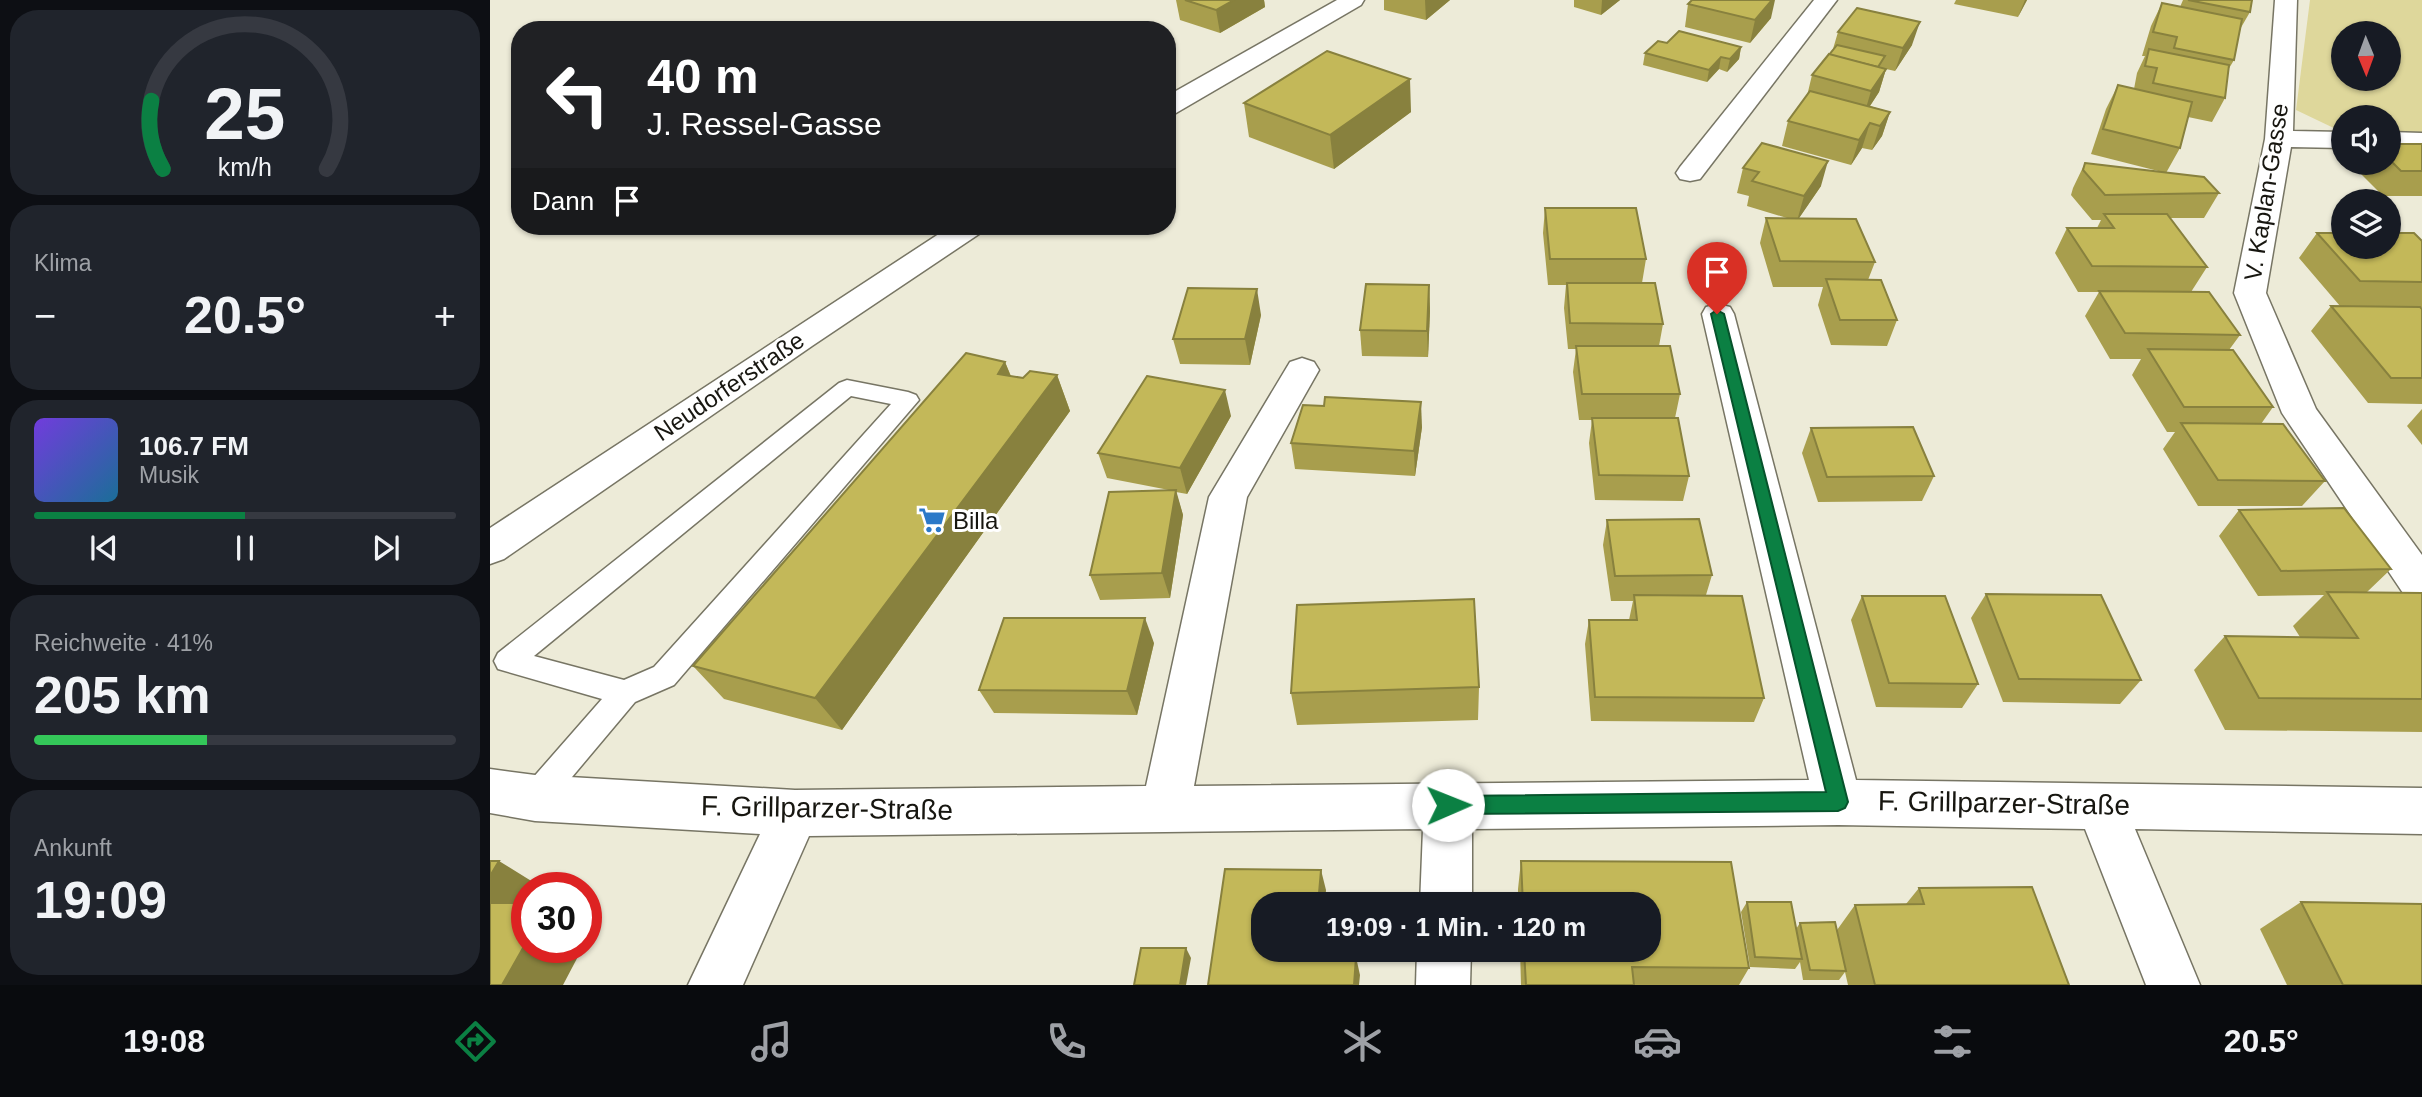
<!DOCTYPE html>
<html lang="de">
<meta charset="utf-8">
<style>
:root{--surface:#171b24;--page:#20242c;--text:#f1f3f6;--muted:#9ea1a6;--line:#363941;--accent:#0b8043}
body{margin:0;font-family:Helvetica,sans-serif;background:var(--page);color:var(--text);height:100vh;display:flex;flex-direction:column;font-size:26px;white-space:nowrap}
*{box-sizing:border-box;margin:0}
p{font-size:23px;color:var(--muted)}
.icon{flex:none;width:38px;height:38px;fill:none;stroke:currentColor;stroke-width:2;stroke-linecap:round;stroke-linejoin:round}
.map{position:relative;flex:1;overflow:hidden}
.panel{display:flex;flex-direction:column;gap:10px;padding:10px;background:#0d0f14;width:490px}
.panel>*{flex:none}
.banner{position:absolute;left:21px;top:21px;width:665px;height:214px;border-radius:28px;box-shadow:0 2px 5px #0004;background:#202124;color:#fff;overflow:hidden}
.needle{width:46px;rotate:179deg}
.tools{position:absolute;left:1841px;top:21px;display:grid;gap:14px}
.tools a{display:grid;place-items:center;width:70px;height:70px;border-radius:50%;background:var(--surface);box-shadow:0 2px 5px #0004;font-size:35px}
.speed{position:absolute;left:21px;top:872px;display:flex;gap:14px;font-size:35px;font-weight:700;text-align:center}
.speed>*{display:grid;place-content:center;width:91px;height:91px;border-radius:50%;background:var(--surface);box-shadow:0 2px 5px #0004;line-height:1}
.speed .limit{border:10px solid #d22;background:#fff;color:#111}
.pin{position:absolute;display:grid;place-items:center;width:60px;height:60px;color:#fff;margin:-72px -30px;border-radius:50% 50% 50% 0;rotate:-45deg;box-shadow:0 0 7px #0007}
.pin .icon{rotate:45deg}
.me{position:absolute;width:77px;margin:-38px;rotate:89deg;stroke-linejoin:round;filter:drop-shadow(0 0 5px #0008)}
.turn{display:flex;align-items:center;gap:24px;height:147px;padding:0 21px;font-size:32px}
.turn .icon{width:91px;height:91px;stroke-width:2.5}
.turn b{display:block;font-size:49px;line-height:60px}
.then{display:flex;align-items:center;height:66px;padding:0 21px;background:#0003;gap:14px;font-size:26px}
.big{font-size:52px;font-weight:600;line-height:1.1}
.panel .widget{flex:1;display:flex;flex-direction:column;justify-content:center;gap:10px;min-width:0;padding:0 24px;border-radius:28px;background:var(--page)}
.panel .dial{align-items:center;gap:0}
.dial svg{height:182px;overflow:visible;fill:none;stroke:var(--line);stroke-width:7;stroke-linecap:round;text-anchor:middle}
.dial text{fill:var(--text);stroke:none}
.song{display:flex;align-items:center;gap:21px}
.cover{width:84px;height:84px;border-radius:10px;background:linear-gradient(135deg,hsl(260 70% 55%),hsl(200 70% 35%))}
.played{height:7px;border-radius:4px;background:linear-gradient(90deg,var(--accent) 50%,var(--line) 50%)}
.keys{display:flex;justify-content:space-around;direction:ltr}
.heat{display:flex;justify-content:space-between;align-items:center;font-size:38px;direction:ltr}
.charge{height:10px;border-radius:5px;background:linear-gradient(90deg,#34c759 41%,var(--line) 0)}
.trip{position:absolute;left:761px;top:892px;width:410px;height:70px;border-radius:28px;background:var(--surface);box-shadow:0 2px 5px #0004;font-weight:600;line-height:70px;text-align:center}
.dock{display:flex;height:112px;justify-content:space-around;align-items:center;background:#090b0e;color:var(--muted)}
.dock .icon{width:49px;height:49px}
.dock .selected{color:var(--accent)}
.dock b{font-size:32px;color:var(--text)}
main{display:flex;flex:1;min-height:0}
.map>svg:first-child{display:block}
.green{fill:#ded79b;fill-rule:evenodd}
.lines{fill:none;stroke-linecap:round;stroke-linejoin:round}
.service-casing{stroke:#777564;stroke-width:3}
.minor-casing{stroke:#777564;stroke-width:3}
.service{fill:#fff;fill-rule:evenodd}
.minor{fill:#fff;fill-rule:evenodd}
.wall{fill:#a89e4d}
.shaded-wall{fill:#88813e}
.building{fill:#c3b859;stroke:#88813e;stroke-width:2}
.route{fill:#0b8043;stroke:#07532c;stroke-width:2}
.labels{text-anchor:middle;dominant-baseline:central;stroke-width:6;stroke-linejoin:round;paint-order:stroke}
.street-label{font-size:24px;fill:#171610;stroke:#fff}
.poi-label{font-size:24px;fill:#171610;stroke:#fff;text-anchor:start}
.near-street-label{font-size:28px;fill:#171610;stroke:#fff}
</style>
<main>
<section class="panel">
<div class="widget dial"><svg viewBox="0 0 100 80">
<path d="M14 69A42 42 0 1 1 86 69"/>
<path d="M14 69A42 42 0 0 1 9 39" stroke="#0b8043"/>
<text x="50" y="56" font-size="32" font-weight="700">25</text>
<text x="50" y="72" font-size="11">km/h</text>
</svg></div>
<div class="widget"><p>Klima</p>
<div class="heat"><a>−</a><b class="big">20.5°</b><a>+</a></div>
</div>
<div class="widget">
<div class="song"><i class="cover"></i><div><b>106.7 FM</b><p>Musik</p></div></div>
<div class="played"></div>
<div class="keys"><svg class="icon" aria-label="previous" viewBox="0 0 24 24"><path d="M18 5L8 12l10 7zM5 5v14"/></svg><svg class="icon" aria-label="pause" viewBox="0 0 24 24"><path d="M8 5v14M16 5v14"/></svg><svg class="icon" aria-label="next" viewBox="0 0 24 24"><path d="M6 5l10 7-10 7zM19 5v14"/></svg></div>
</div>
<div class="widget"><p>Reichweite · 41%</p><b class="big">205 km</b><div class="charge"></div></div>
<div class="widget"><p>Ankunft</p><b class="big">19:09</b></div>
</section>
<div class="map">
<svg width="1932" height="985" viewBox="0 0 1932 985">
<rect width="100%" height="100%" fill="#edebd8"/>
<!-- green -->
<path class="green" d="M1820,0H1932V133L1899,132V117H1853V132L1850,131L1806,110ZM1853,33H1899V79H1853Z"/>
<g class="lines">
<defs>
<path id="service" d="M357,380L418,392L426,395L429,400L184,685L145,702L56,808L45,812L34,808L30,798L34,788L112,699L8,669L4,661L8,653L349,383ZM361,396L401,404L164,667L134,680L44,656Z"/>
<g id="minor">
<path d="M847,0H874L871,5L686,113L677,115V96Z"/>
<path d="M1324,0H1347L1210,179L1200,181L1190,179L1186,173L1190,167Z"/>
<path d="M1785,0H1807L1803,131L1853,132V148L1801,147L1776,293L1826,409L1932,555V604L1917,599L1792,413L1744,293L1775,139Z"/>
<path d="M1899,132L1932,133V149L1899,148Z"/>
<path d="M461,226H496L492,232L322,346L14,559L0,564V528Z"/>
<path d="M1228,304L1240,307L1244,314L1366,780L1932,788V834L1645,829L1710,985H1656L1595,829L1348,825L982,829V905H930L933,829L319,836L253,985H198L270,834L45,821L0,813V769L45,775L305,790L656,786L719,497L800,362L812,358L824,362L829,370L757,497L704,786L1319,780L1212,314L1216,307Z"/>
<path d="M927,950H981L980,985H926Z"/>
</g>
</defs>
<!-- service casing -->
<use href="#service" class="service-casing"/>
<!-- minor casing -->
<use href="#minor" class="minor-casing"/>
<!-- service -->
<use href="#service" class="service"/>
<!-- minor -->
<use href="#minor" class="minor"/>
</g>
<!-- wall -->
<g class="wall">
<path d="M686,0H774L775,7L730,33L690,20Z"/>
<path d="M894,0H960L936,20L894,10Z"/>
<path d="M1084,0H1130L1111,15L1084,7Z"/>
<path d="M1466,0H1537L1528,17L1464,4Z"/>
<path d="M1693,0H1762L1760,12L1749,31L1744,60L1738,70L1735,98L1722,122L1698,117L1690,148L1676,173L1729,193L1714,218H1680L1717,267L1701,292L1750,335L1739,350L1783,407L1771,424L1835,481L1812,506H1708L1673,449L1685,432H1677L1642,375L1651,359H1620L1595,316L1609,292H1588L1565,253L1577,228H1607L1611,220H1602L1581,195L1583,188L1595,163L1676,173L1601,154L1616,109L1628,85L1644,89L1647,73L1655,56H1652L1661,26L1672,3L1690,7Z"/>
<path d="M1198,4L1281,18L1260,43L1195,27Z"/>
<path d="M1348,32L1422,45L1405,71L1396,69L1389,92L1380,106L1400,112L1392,136L1382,150L1372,148L1361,165L1292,146L1298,121L1317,96L1322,75L1343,49Z"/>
<path d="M1177,43L1251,47L1249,59L1237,72L1229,69L1217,82L1153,65L1155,53Z"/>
<path d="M754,103L921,112L844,169L759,137Z"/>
<path d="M1899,144H1932V196H1893L1865,168L1869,163H1899Z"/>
<path d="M1253,168L1331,186L1309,218L1385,262L1378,280L1407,320L1397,346L1341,345L1328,305L1333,287H1283L1270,243L1276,218H1297L1257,206L1259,196L1247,193Z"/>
<path d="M1055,208L1156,259L1152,283L1173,324L1169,346L1190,394L1185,418L1199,476L1193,501L1105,500L1099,443L1102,420H1089L1083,372L1086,349H1078L1074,308L1076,285H1058L1053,233Z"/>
<path d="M1827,233L1932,241V307H1931L1932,309V404L1878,403L1821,331L1841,306H1850L1809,258Z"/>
<path d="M939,285L940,311L938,357L872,356L870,330Z"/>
<path d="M771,315L760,365L690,364L683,339Z"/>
<path d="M515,362L521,376L533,378L567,375L580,411L352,730L234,699L203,666Z"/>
<path d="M834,406L932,427L925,476L805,469L801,443Z"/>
<path d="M1932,409V445L1917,426Z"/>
<path d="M741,416L697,494L686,492L693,515L680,598L610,600L600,575L679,490L617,478L608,453Z"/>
<path d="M1321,428L1444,476L1432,501L1328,502L1312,453Z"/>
<path d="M1749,510L1901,569L1877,592L1932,593V732L1735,730L1704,670L1735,636L1810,637L1803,626L1834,595L1768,596L1729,536Z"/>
<path d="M1117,520L1222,575L1216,595L1274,698L1264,722L1101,721L1095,644L1099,620H1139L1143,601H1121L1113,545Z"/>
<path d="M1496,594L1651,680L1630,704L1513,702L1481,618Z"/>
<path d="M1372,596L1488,684L1472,708L1386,707L1361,620Z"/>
<path d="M664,643L647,715L504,713L489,690Z"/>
<path d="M989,687L988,720L807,725L801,693Z"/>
<path d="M1031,861L1241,862L1259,968L1249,985H1031L1030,950H1158V905H1028V889Z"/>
<path d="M1429,888L1579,985H1358L1355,972L1349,980H1313L1310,962L1305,969L1260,967L1251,912L1257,902L1306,929L1310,923L1347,930L1365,905L1416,904Z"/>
<path d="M1811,902L1932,985H1797L1770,929Z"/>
</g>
<!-- shaded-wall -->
<g class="shaded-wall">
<path d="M744,0H774L775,7L730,33L726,10Z"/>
<path d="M935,0H960L936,20Z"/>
<path d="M1112,0H1130L1111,15Z"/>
<path d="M1282,0H1285L1281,18L1260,43L1265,20Z"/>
<path d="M1535,0H1537L1528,17Z"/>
<path d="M1430,22L1422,45L1405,71L1413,48Z"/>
<path d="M1251,47L1249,59L1237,72L1240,59Z"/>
<path d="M1231,57L1229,69L1217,82L1219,70Z"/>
<path d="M1396,69L1389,92L1374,115L1381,91Z"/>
<path d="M920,79L921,112L844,169L840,135Z"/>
<path d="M1400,112L1392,136L1382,150L1390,126Z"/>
<path d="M1380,123L1372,148L1361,165L1369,140Z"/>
<path d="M1338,161L1331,186L1307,221L1314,196Z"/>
<path d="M939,285L940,311L938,357L937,331Z"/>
<path d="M767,289L771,315L760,365L755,339Z"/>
<path d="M515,362L529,397L508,374Z"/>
<path d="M567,375L580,411L352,730L325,698Z"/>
<path d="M735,390L741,416L697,494L690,468Z"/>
<path d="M931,402L932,427L925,476L924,451Z"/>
<path d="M686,490L693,515L680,598L672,573Z"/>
<path d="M655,618L664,643L647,715L637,691Z"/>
<path d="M9,861L51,887H37V920L0,912V876Z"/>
<path d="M831,870L836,890L835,905H828Z"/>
<path d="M96,926L102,930L96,941Z"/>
<path d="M37,941V947H93L73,985H12Z"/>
<path d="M696,948L701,958L696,985H690Z"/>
<path d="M824,950H831L829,975L824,957Z"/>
<path d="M866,957L870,975L869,985H864Z"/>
</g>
<!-- building -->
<g class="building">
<path d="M695,0H744L726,10Z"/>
<path d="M1202,0H1282L1265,20L1198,4Z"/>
<path d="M1698,0H1762L1760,12Z"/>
<path d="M1672,3L1752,19L1744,60L1684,48L1687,37L1663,32Z"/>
<path d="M1367,8L1430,22L1413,48L1348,32Z"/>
<path d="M1189,31L1251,47L1240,59L1231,57L1219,70L1155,53L1168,41L1177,43Z"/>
<path d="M1347,45L1395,56L1388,67L1339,55Z"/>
<path d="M1659,49L1739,65L1735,98L1663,83L1667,68L1655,66Z"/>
<path d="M837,51L920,79L840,135L754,103Z"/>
<path d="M1339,54L1396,69L1381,91L1322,75Z"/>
<path d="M1628,85L1702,102L1690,148L1613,129Z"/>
<path d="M1320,91L1400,112L1390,126L1380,123L1369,140L1298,121Z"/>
<path d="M1272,143L1338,161L1314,196L1262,181L1269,172L1253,168Z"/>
<path d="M1899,144H1932V171H1911L1899,159Z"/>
<path d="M1595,163L1714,177L1729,193L1615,195L1593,170Z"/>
<path d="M1055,208H1146L1156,259H1060Z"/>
<path d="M1614,214H1677L1717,267L1602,266L1577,228H1624Z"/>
<path d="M1276,218L1366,219L1385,262L1290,261Z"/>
<path d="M1827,233H1853V247H1899V233H1924L1932,241V282L1870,281Z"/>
<path d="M1336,279L1391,280L1407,320H1350Z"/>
<path d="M1077,283H1165L1173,324L1080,323Z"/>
<path d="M876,284L939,285L937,331L870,330Z"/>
<path d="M698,288L767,289L755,339H683Z"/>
<path d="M1609,291L1719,292L1750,335L1635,333Z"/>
<path d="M1841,306L1930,307L1932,309V378H1901Z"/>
<path d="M1086,346H1180L1190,394H1092Z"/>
<path d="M1658,349L1743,350L1783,407H1694Z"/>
<path d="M476,353L515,362L508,374L533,378L540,371L567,375L325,698L203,666Z"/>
<path d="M657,376L735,390L690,468L608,453Z"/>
<path d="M835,397L931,402L924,451L801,443L813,405L834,406Z"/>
<path d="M1102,418H1188L1199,476L1109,475Z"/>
<path d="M1691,423L1793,424L1835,481L1728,480Z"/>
<path d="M1423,427L1444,476L1337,477L1321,428Z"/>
<path d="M686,490L672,573L600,575L619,492Z"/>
<path d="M1854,508L1901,569L1791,571L1749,510Z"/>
<path d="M1209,519L1222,575L1125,576L1117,520Z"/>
<path d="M1837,592L1932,593V699L1769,698L1735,636L1868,638Z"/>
<path d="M1496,594L1611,595L1651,680L1529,679Z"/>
<path d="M1144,595L1252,596L1274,698L1105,697L1099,620H1147Z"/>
<path d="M1372,596H1455L1488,684L1399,683Z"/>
<path d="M984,599L989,687L801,693L807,605Z"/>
<path d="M514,618H655L637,691L489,690Z"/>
<path d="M0,861H9L0,876Z"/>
<path d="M1031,861L1241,862L1259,968L1142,967L1144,985H1036L1034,950H1158V905H1033Z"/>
<path d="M735,869L831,870L828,905H774V950H824V957H866L864,985H718Z"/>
<path d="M1542,887L1579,985H1385L1365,905L1434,904L1429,888Z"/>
<path d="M1257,902H1301L1312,959L1265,957Z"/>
<path d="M1811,902L1932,904V985H1853Z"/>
<path d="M0,903H37V941L12,985H0Z"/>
<path d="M1345,922L1356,971L1320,970L1310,923Z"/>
<path d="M651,948H696L690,985H644Z"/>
</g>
<!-- route -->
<path class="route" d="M1227,310L1234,314L1358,802L1355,808L1348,811L958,814L951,812L948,805L951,798L958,796L1336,792L1221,314Z"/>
<!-- icons -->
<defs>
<symbol id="supermarket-bare" viewBox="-9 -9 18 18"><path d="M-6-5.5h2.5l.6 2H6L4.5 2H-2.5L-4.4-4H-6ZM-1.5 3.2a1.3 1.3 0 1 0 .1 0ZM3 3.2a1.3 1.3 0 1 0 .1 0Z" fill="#2b79c8" stroke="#fff" stroke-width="2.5" paint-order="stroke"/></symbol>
</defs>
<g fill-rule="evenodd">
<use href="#supermarket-bare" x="423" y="501" width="38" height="38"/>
</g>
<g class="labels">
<!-- street labels -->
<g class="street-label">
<text transform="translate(1776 192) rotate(-81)">V. Kaplan-Gasse</text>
<text transform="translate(239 386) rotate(-34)">Neudorferstraße</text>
</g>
<!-- poi labels -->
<g class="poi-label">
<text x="463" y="520">Billa</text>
</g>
<!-- near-street labels -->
<g class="near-street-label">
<text transform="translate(1514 803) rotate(1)">F. Grillparzer-Straße</text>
<text transform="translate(337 808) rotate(1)">F. Grillparzer-Straße</text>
</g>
</g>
</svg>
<div class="tools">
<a><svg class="needle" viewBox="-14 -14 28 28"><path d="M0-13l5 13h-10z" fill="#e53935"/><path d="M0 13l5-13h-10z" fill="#9ea1a6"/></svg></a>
<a><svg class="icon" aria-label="sound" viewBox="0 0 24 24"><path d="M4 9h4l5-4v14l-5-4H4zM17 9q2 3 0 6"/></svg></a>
<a><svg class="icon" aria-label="layers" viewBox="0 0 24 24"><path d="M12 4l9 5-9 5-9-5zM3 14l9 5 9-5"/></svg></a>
</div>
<div class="speed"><div class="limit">30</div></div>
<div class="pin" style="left:1227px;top:314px;background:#d93025"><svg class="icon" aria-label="arrive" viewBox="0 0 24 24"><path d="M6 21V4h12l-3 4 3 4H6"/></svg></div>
<svg class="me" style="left:958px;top:805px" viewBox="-20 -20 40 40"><circle r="19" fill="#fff"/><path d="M0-13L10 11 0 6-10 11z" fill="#0b8043"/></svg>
<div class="trip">19:09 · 1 Min. · 120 m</div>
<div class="banner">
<div class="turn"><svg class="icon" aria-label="left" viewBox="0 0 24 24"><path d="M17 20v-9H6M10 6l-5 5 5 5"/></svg><div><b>40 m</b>J. Ressel-Gasse</div></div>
<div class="then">Dann<svg class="icon" aria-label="arrive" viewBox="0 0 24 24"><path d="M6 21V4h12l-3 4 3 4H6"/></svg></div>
</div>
</div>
</main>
<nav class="dock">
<b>19:08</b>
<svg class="icon selected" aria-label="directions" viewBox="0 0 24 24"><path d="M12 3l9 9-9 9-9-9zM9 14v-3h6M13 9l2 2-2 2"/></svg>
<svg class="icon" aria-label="music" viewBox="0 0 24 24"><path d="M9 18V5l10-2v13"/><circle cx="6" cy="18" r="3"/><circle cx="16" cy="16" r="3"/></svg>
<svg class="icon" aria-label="phone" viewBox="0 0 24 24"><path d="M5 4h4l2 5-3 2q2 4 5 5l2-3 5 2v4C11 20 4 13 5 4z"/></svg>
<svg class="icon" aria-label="climate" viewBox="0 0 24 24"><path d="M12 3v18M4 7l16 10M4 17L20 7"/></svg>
<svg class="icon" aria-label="car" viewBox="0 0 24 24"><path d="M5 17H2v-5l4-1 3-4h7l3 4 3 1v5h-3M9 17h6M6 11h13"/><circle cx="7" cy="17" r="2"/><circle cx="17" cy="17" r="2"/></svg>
<svg class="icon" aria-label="filters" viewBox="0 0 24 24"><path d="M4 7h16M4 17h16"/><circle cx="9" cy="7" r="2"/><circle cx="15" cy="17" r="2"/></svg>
<b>20.5°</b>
</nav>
